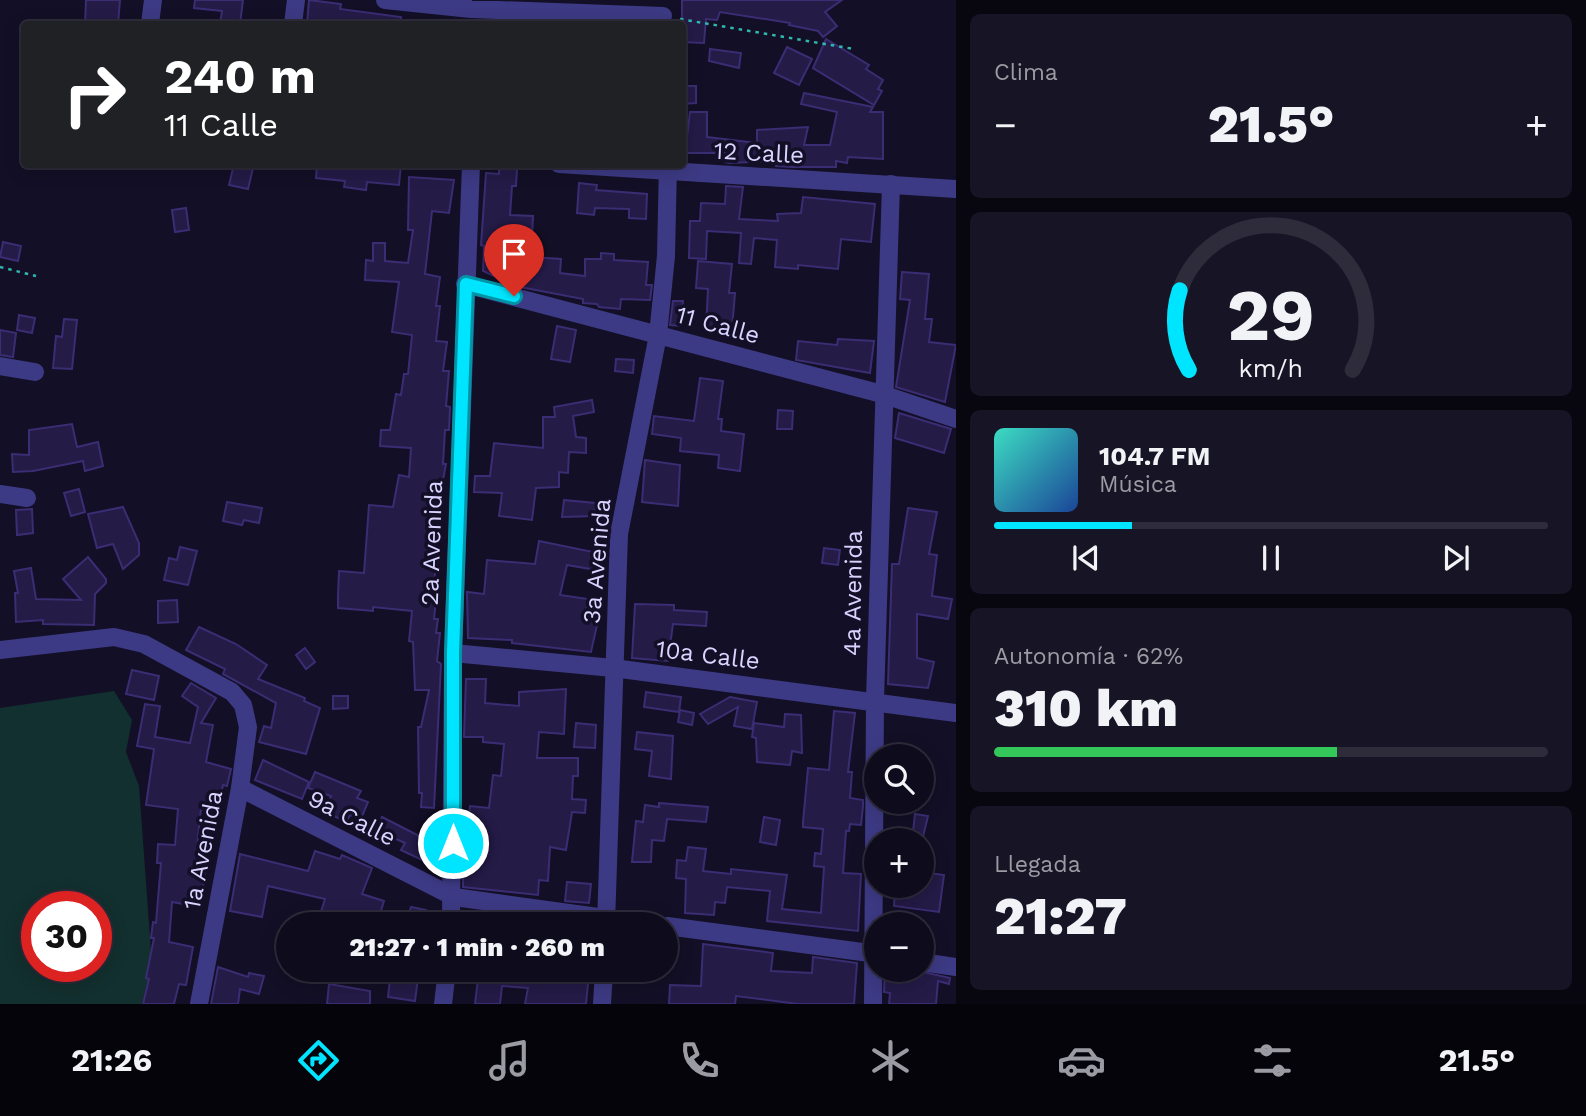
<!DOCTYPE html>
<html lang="es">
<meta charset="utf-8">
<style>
:root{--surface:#0e0b1c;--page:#171425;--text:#f1f3f6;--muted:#9b9ba3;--line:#2e2b3b;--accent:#00e5ff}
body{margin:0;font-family:"Work Sans",sans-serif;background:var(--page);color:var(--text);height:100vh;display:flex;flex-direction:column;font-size:26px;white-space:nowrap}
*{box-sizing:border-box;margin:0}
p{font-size:23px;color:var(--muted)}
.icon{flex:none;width:38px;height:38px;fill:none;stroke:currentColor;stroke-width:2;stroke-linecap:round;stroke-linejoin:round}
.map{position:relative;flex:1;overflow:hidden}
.sheet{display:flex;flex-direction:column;gap:14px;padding:14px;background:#08060f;width:630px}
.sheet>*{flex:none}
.top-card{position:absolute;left:21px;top:21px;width:665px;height:147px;border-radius:7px;box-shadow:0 4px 18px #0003,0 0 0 2px var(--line);background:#202124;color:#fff;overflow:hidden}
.controls{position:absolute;left:864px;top:744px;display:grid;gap:14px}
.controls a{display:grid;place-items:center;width:70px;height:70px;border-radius:50%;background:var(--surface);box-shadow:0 4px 18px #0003,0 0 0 2px var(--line);font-size:35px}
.speed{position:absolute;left:21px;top:891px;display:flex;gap:14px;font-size:35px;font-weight:700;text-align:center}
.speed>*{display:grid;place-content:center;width:91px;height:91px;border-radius:50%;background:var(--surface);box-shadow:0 4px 18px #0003,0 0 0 2px var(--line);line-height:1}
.speed .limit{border:10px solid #d22;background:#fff;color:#111}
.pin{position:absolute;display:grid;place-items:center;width:60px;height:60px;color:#fff;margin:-72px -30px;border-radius:50% 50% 50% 0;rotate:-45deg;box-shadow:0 0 7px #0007}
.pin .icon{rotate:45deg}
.me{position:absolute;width:77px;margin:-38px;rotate:0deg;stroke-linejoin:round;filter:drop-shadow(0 0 5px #0008)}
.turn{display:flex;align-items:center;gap:24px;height:147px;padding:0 28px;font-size:32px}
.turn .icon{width:91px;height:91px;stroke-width:2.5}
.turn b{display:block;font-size:49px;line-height:60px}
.big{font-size:52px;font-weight:800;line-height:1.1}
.sheet .tile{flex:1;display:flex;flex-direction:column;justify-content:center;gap:10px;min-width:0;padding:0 24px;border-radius:10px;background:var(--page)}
.sheet .dial{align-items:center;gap:0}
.dial svg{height:182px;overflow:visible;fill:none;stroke:var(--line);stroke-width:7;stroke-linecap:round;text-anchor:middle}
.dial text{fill:var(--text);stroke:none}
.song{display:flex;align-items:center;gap:21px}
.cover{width:84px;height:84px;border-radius:10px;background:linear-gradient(135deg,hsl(170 70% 55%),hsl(220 70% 35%))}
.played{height:7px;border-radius:4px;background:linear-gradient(90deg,var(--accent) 25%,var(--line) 25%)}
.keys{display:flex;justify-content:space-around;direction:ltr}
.heat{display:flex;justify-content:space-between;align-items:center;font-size:38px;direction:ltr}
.charge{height:10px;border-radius:5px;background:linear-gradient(90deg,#34c759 62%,var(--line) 0)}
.trip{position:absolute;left:276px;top:912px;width:402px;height:70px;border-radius:35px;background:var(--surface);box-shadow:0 4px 18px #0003,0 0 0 2px var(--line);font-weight:800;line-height:70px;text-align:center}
.dock{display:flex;height:112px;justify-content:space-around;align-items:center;background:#06040b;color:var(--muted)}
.dock .icon{width:49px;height:49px}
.dock .on{color:var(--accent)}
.dock b{font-size:32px;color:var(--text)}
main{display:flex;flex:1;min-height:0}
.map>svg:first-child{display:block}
.green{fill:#12302f;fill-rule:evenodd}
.building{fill:#241b47;stroke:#3b2d73;stroke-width:2}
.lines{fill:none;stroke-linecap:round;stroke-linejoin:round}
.path{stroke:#2fb8b0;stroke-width:2.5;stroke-dasharray:3.5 5;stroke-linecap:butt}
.minor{stroke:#3d3a85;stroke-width:18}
.route-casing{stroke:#0095a6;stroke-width:18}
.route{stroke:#00e5ff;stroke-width:12}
.labels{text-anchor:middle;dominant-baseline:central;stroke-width:7;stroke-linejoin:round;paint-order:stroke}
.street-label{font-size:24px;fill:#d9d4ff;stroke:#130f26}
</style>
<main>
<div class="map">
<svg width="956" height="1004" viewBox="0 0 956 1004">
<rect width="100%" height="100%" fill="#130f26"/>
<!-- green -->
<path class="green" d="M114,691L132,720L126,752L139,786L152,965L142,1004H0V708ZM37,906H96V966H37Z"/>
<!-- building -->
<g class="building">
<path d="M86,0H120L118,24H85Z"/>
<path d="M195,0H243L240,24H220L222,11L194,8Z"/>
<path d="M309,0L341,4L340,9L401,17L400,24H307Z"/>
<path d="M682,0H842L825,12L837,26L823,37L818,31L789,25L790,23L720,12L717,20L706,19L704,43L682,42Z"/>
<path d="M826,39L869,65L866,69L883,80L878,89L882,91L874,105L813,68Z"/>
<path d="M787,47L812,59L799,85L774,73Z"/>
<path d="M710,49L741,53L739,68L709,61Z"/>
<path d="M682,86H696V103L682,104Z"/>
<path d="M804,93L873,107L870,112H883V159L848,157L847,163L836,161V167H792L776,166V161L729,163L725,162L726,153H685L690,112H707V137L757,143V130L808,127L804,145H830L837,112L801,104Z"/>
<path d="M234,164H254L248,189L229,185Z"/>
<path d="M317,164L373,168L374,164H401L399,185L367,182L366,190L344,187L345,181L316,178Z"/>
<path d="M499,168L517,169L516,186H512L510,215L533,216L531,257L561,259L560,273L585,276V259H601V253L614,254V260L648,262L646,285H652L650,300L621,299L620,309L599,307L597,304L583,303V299L515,286L483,271L484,246L481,245L486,173L499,174Z"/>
<path d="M409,177L454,180L449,213L432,211L425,274L440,277L436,306H440L436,341L447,342L443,371H449L446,406L450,407L449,430H445L443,464H446L438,506L436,552H439L434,580H438L434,619H438L436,633H440L437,661L441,664L434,808L421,807L422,793H419L418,727H421L429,690H415L413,642L409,641L412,611L373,607V611L338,608V596L339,571L364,573L369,505L393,507L399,475L409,477L411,448L380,446L381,430H390L396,394L401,395L404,374H408L412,335L392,332L399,282L365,280L366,260L373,261V243H385V261L408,263L413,230H408Z"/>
<path d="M579,183L597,185L596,190L647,194L646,219L629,218V209L595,208L594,215L577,213Z"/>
<path d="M726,186L743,187L739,219L778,221L777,214L801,213L803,197L875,204L871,242L841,239L838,269L798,265V269L775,267L777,240L754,238L751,264L739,263L741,233L707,231L706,259L689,258L690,221H700L701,203L725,204Z"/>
<path d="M186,208L189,230L175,232L172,210Z"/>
<path d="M3,242L21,246L18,261L0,257Z"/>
<path d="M698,261L732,264L729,293H735L732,329L706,328L708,289L696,288Z"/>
<path d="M902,272L929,274L925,319H932L929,342L956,345L945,402L896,387L910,300L900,299Z"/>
<path d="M673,301H683L681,326L670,325Z"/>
<path d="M19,315L35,318L32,333L17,330Z"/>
<path d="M64,319L77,320L72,369L53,368L56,336L62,337Z"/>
<path d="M557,326L576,330L570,362L551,359Z"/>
<path d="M0,330L16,333L13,357L0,355Z"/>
<path d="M838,339L874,341L870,373L796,360L798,341L837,345Z"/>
<path d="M616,359L634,360L633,373L615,371Z"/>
<path d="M700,378L723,381L718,419H722L721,431L744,434L740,471L718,468L719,455L680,451L681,438L652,434L654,416L694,421Z"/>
<path d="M592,400L594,412L573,416L576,437L586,438V453L569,452L568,473L559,472V487L536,488L532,520L499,516L502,493L474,492L475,476H490L494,443L543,448V417H555L554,407Z"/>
<path d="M778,410L793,411L792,429H777Z"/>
<path d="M899,413L951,429L944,453L895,438Z"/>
<path d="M72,424L77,447L98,442L103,466L85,471L83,461L33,471L13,472L12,454L29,455V430Z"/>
<path d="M645,460L680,465L678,506L642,502Z"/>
<path d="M79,489L85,512L71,516L64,493Z"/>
<path d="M564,500L595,503V516L562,517Z"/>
<path d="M227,502L262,508L259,523L244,520L242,525L223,521Z"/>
<path d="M123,507L139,543V555L123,569L113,544L97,548L88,514Z"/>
<path d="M908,508L937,512L929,554L937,555L932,596L952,599L948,619L917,614V658L934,662L928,688L888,684L892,564H899Z"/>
<path d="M32,509L33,533L17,535L16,510Z"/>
<path d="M539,541L598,553L596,570L567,565L560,595L588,599L586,613L599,616L591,652L512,643V640L468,638L467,592L484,594L487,560L535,564Z"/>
<path d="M180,547L197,551L188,585L164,580L169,558L177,560Z"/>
<path d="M824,548L840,550L838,565L822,563Z"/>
<path d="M88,557L106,579V583L95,594L94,625L43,624V620L16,622L15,593H18L14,571L31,568L36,599L81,600L63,579Z"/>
<path d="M177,600L178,622L158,623V601Z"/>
<path d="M635,604L674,605V610L707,612L706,626L673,624L668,661L632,658Z"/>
<path d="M199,627L236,644L267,665L258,679L305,698L304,701L320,708L306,754L259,742L264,726L271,728L276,703L223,674L225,669L186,650Z"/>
<path d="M305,648L315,662L306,669L296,655Z"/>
<path d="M132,670L159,676L154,700L126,694Z"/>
<path d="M466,679H486L485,703L519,706V692L566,689L564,734L539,732L537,758H578V776H573L572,799L586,800L585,813L572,812L566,850L550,847L548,881L539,880L538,895L463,887V839L467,840L470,806L489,808L493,775L501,776L504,744L483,742V737H464Z"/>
<path d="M191,683L216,698L201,723L213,725L206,762L231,769L227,786L223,785L217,812L201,809L197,847L209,848L200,907L172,902L169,942L193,947L186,985L179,984L174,1004H143L149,979L146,978L154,938H151L153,922L156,923L161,863H157L158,844L175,845L178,809L146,805L154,749L137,746L145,704L160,706L155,737L190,743L198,707L182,696Z"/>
<path d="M646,692L681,697L679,712L644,707Z"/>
<path d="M333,696H348V708L333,709Z"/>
<path d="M730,697L757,702L752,729L734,726L738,707L708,724L700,714Z"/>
<path d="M680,710L694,713L692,725L678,722Z"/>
<path d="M834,711L855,713L848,772H852L850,798L863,800V806L861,825L850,824L849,831H846L843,873L861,874L858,931L767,921L770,891L727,887L725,903L715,902L714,915L685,913L686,879L676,878L677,860L686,861L688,847L706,849L703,871L731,874V869L787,875L782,909L821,913L824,867L814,866L815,853L821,854L823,829L803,827V822L808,768L829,770Z"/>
<path d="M785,714L801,715L802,753L792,751L790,765L757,762L756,738L752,737L754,723L784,727Z"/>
<path d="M576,723L596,725L595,748L574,747Z"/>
<path d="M637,732L673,736L671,779L649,776L652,751L635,749Z"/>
<path d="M263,760L309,782L302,799L255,780Z"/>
<path d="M315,772L361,791L357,798L368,802L361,819L350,815L346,822L324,811L331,796L308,788Z"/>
<path d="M659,803L708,807L706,822L667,819L664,841L652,840L651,862H632L636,821L643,822L645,805L659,807Z"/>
<path d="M915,814L928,816L922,841L912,840Z"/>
<path d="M382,817L433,843L424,861L401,850L405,843L376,830Z"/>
<path d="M764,817L780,820L776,845L760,842Z"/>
<path d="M315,851L340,859L342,855L372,868L362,894L384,901L381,911L408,917L411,907L426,910L423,924H317L325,899L268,886L262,917L230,911L240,854L308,871Z"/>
<path d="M922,872L944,875L939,912L894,906L895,886H922Z"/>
<path d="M567,882L591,884L589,903L565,901Z"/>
<path d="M474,911L510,916V924H473Z"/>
<path d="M703,944L773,953L771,971L812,973L813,957L857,963L854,1004H798L736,996L735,1004H669L670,985L701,986Z"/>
<path d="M218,967L248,977L249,973L264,976L259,994L240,989L238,1004H211Z"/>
<path d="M391,970H419L415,1001L388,997Z"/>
<path d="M479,970H568L589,973L586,1004H525L528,988L502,986L500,1004H475Z"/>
<path d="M885,970H914L950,978L949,984L938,981L936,1004H889L890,993L884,992Z"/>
<path d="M329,984L370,991V1004H327Z"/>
</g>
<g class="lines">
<!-- path -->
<g class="path">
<path d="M680,19L854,49"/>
<path d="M0,267L36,276"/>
</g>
<!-- minor -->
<g class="minor">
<path d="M385,0L471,9L663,16"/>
<path d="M150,24L153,0"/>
<path d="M293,24L296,0"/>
<path d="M559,164L956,189"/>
<path d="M465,284L882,394L956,419"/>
<path d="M0,366L35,372"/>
<path d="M0,494L27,498"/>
<path d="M0,650L114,637L144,644L232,692L243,705L248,727L240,788L199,1004"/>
<path d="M453,653L613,668L956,713"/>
<path d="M240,788L454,897L649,924"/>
<path d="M451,924L453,653L471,164"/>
<path d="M606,924L619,534L658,335L666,256L668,164"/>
<path d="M667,926L877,954"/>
<path d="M922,962L956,967"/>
<path d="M443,1004L447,970"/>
<path d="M602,1004L604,970"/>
<path d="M873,1004L875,700L891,184"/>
</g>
</g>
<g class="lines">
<defs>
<path id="route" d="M453,843V653L466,284L514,296"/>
</defs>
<!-- route casing -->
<use href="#route" class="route-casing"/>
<!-- route -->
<use href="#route" class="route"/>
</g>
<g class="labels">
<!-- street labels -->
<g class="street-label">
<text transform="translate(759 153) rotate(3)">12 Calle</text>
<text transform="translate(718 325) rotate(15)">11 Calle</text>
<text transform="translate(432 543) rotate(-88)">2a Avenida</text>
<text transform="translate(597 561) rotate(-85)">3a Avenida</text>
<text transform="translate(853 593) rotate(-89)">4a Avenida</text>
<text transform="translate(708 655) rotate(7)">10a Calle</text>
<text transform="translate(352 818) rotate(27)">9a Calle</text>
<text transform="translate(203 850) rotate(-79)">1a Avenida</text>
</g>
</g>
</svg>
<div class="controls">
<a><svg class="icon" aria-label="search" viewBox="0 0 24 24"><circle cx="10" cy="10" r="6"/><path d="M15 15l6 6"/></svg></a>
<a>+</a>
<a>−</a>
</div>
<div class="speed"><div class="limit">30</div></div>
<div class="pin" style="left:514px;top:296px;background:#d93025"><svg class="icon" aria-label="arrive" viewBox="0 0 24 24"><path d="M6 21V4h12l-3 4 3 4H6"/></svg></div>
<svg class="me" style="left:453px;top:843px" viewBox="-20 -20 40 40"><circle r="17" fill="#00e5ff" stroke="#fff" stroke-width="3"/><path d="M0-11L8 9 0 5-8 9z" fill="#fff"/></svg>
<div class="trip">21:27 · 1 min · 260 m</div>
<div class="top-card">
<div class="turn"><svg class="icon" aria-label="right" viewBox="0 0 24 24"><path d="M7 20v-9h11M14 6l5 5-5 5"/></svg><div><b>240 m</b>11 Calle</div></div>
</div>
</div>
<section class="sheet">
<div class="tile"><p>Clima</p>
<div class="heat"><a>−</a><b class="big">21.5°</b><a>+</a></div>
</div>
<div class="tile dial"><svg viewBox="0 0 100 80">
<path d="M14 69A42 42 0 1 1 86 69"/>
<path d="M14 69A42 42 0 0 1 10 34" stroke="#00e5ff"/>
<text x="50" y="56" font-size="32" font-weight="700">29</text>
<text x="50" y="72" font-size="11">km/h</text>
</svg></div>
<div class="tile">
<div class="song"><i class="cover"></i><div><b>104.7 FM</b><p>Música</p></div></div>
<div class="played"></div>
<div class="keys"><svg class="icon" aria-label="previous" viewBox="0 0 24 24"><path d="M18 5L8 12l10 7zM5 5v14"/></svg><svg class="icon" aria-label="pause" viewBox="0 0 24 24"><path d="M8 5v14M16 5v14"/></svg><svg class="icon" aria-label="next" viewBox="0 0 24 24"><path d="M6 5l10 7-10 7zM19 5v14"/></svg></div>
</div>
<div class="tile"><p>Autonomía · 62%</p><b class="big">310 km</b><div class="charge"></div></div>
<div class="tile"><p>Llegada</p><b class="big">21:27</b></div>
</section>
</main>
<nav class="dock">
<b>21:26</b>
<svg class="icon on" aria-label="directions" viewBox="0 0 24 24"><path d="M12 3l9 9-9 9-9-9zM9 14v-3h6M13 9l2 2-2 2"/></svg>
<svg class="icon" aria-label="music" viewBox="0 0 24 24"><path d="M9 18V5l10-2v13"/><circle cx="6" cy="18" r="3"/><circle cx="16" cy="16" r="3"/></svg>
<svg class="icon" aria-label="phone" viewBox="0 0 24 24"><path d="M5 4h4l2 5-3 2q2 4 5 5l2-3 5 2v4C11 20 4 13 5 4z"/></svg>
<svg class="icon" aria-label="climate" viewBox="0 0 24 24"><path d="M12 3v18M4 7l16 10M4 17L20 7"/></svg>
<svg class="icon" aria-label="car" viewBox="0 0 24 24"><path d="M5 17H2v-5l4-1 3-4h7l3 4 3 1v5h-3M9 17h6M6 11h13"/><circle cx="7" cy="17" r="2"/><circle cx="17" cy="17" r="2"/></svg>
<svg class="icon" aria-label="filters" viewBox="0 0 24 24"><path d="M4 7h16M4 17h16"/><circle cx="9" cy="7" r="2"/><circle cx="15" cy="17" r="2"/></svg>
<b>21.5°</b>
</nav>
